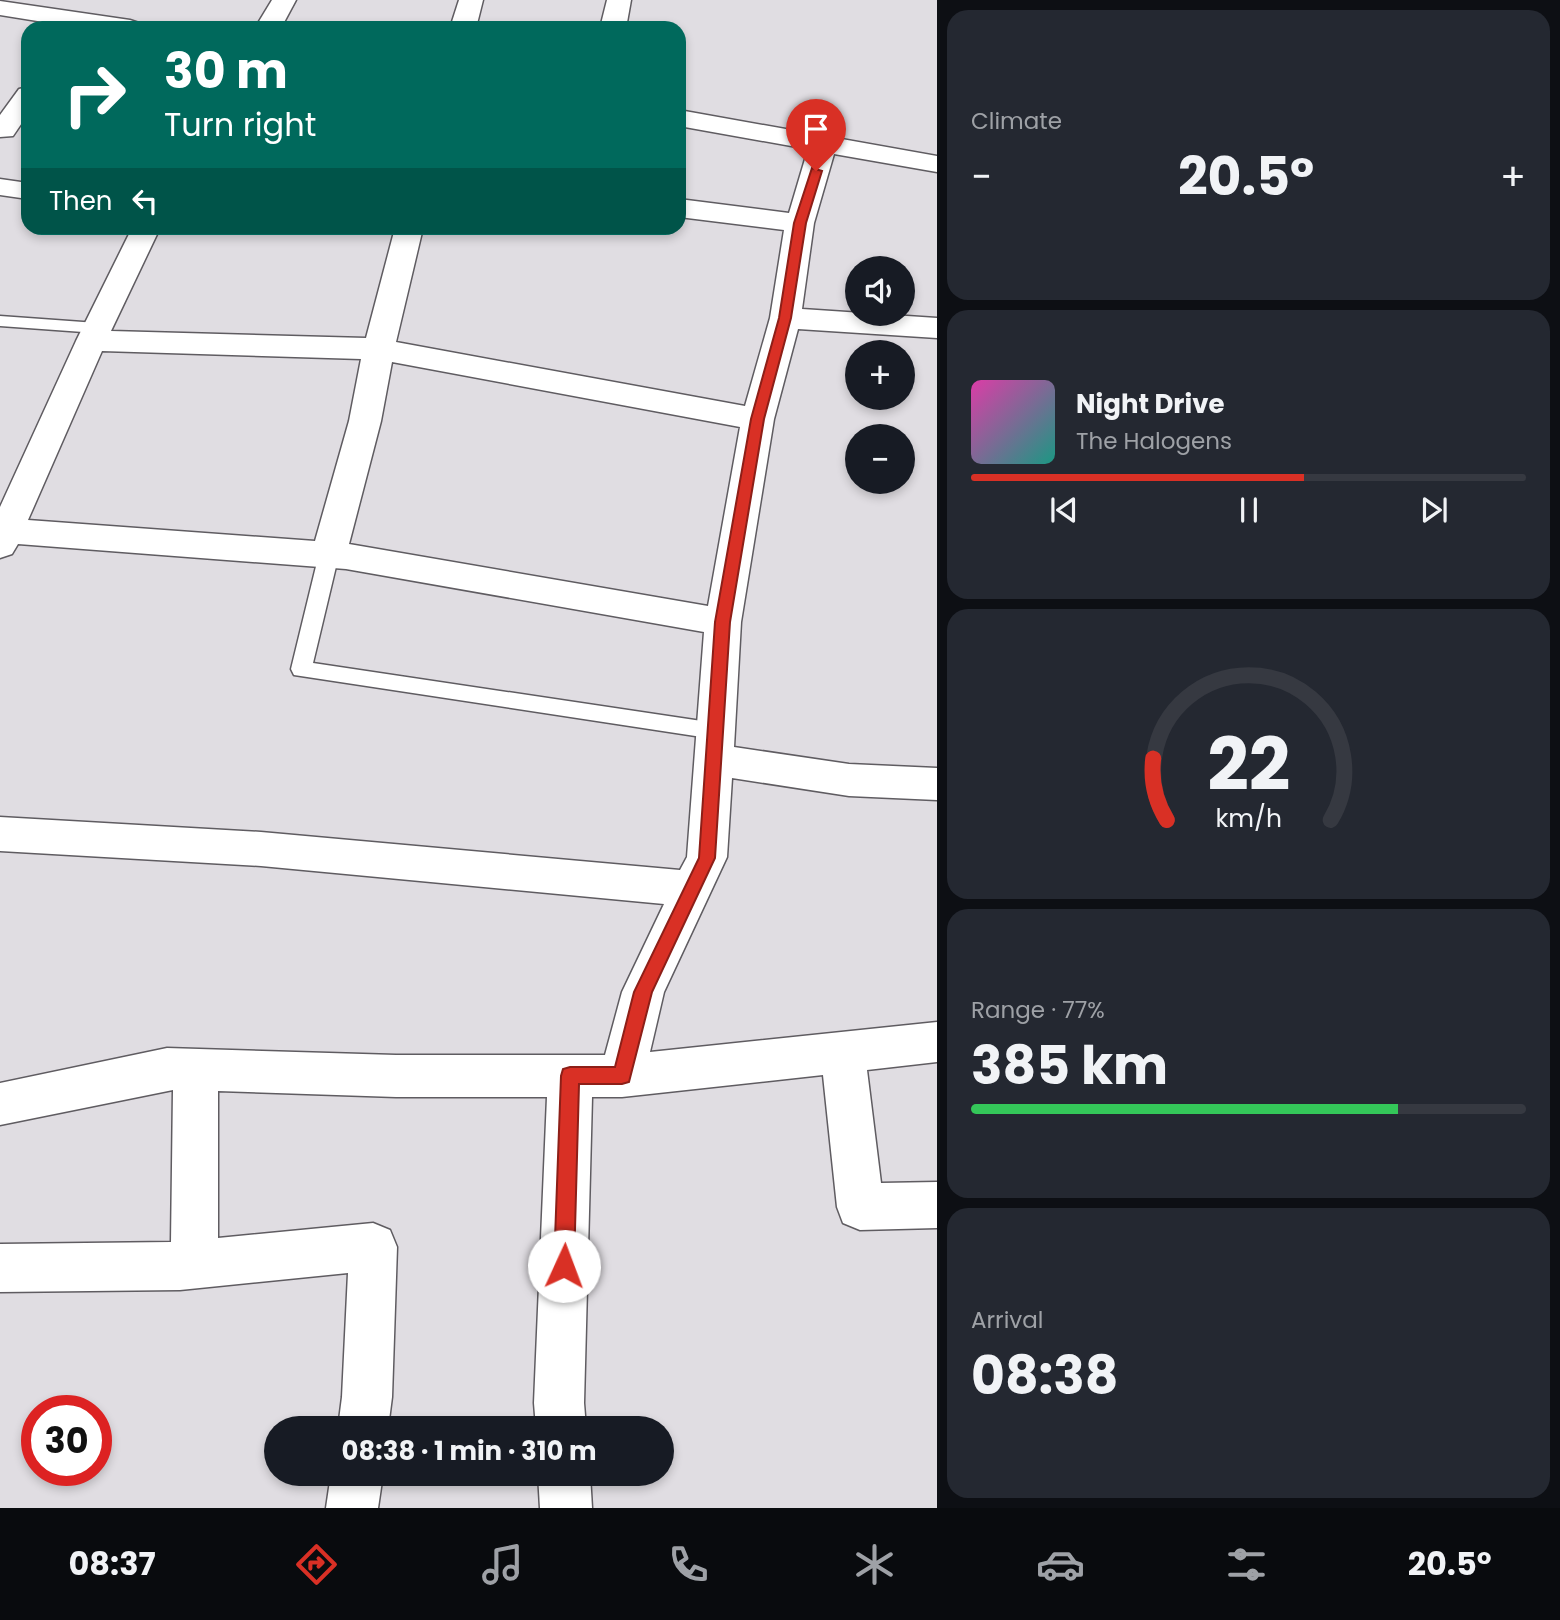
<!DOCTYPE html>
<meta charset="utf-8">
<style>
:root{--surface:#171b24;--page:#242831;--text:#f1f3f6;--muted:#9ea1a6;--line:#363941;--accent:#d93025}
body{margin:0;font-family:Poppins,sans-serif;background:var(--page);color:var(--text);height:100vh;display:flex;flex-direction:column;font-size:26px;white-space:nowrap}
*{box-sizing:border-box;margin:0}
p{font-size:23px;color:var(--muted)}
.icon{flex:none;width:38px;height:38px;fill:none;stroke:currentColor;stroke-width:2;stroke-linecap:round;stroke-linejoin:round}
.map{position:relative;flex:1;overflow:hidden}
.details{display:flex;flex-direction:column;gap:10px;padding:10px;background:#0d0f14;width:623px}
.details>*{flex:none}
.top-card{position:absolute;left:21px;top:21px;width:665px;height:214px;border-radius:21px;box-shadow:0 4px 10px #0003;background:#00695c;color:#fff;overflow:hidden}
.buttons{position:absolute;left:845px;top:256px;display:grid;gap:14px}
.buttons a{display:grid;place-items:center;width:70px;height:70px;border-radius:50%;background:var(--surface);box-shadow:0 4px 10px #0003;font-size:35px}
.speed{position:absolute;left:21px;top:1395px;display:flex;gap:14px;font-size:35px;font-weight:700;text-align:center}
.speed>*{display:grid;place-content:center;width:91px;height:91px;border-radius:50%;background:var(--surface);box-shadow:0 4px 10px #0003;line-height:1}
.speed .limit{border:10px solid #d22;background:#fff;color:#111}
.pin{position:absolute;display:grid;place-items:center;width:60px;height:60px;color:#fff;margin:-72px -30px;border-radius:50% 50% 50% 0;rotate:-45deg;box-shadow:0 0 7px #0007}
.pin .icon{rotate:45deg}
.me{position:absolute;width:77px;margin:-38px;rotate:2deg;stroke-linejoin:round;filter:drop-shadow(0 0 5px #0008)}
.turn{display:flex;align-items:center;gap:24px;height:147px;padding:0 28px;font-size:32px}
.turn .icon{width:91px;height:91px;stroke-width:2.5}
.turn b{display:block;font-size:49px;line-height:60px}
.then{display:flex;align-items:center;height:66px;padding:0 28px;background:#0003;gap:14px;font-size:26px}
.big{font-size:52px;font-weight:700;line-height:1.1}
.details .tile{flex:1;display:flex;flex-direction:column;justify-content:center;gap:10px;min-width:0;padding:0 24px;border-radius:21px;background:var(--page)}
.details .dial{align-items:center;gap:0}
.dial svg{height:182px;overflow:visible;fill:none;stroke:var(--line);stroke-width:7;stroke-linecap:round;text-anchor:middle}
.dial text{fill:var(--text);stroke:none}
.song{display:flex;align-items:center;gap:21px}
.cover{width:84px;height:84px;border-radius:10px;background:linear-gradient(135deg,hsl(320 70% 55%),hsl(170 70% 35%))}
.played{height:7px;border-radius:4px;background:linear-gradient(90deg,var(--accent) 60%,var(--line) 60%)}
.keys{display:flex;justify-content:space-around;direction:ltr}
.heat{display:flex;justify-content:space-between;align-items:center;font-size:38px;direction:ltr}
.charge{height:10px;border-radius:5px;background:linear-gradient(90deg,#34c759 77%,var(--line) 0)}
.trip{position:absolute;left:264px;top:1416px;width:410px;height:70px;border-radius:35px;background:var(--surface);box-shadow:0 4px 10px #0003;font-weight:700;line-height:70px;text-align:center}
.dock{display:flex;height:112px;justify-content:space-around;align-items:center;background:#090b0e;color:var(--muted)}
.dock .icon{width:49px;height:49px}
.dock .selected{color:var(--accent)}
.dock b{font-size:32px;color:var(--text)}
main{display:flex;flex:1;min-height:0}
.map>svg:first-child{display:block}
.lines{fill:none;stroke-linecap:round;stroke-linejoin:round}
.lane-casing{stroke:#5f5c61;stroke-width:3}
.street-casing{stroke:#5f5c61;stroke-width:3}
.lane{fill:#fff;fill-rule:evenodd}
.street{fill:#fff;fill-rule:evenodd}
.route{fill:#d93025;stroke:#8d1f18;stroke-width:2}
</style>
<main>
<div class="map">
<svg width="937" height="1508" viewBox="0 0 937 1508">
<rect width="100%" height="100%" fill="#e0dde2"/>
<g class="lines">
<defs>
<g id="lane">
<path d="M0,316L97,323L105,328L97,333L0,326Z"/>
<path d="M329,547L336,549L339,554L313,663L715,723L722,725L725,731L722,737L715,739L294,675L291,669L319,554L322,549Z"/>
</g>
<g id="street">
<path d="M272,0H296L281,28H255Z"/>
<path d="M459,0H483L476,28H450Z"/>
<path d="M607,0H631L626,28H600Z"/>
<path d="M0,1L130,20L139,23L143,28H81L0,15Z"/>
<path d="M28,87V114L13,136L0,137V115L19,89Z"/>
<path d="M679,110L937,156V172L834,154L814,223L802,309L937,318V338L798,329L774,419L741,622L734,747L849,764L937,768V800L849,796L732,778L727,857L664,992L650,1052L937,1022V1062L867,1070L881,1183L937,1182V1228L860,1230L843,1223L837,1207L823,1075L622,1097H592L584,1403L586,1428H536L534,1403L547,1097H396L218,1091V1238L373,1223L390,1230L397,1247L392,1397L388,1428H338L342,1397L348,1273L180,1290L0,1292V1244L171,1242L173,1090L0,1125V1083L167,1048L396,1055H605L622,992L664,904L261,866L0,851V817L261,832L680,870L687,857L704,632L346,569L18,544L12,554L0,558V507L76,341L132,228H160L111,331L366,338L395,228H423L396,342L745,406L770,318L784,230L679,217V199L789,213L808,149L679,126ZM102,351L361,359L349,421L315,541L28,520ZM392,362L740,427L708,606L349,544L381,421Z"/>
<path d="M0,179L28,183V199L0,195Z"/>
<path d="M331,1474H383L378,1508H326Z"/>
<path d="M538,1474H590L592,1508H540Z"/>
</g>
</defs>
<!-- lane casing -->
<use href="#lane" class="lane-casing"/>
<!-- street casing -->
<use href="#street" class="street-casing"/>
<!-- lane -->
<use href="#lane" class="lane"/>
<!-- street -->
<use href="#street" class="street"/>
</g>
<!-- route -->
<path class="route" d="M812,168L822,171L806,223L791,318L764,419L730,622L715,858L652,992L629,1082L622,1084H579L574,1266L571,1273L564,1276L557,1273L554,1266L561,1076L563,1069L570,1067H615L634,992L699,858L715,622L751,419L779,318L794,223Z"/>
</svg>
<div class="buttons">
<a><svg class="icon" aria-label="sound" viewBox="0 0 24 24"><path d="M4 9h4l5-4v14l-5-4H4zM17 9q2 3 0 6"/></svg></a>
<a>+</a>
<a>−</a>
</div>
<div class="speed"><div class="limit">30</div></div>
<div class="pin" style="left:816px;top:171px;background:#d93025"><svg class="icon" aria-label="arrive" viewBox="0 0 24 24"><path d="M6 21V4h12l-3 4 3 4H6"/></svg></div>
<svg class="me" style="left:564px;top:1266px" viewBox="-20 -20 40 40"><circle r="19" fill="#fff"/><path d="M0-13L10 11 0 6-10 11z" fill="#d93025"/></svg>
<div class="trip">08:38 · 1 min · 310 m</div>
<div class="top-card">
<div class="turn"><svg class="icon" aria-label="right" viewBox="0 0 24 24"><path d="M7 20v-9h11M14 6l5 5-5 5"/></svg><div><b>30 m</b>Turn right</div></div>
<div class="then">Then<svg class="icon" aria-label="left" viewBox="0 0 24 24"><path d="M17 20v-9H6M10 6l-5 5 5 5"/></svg></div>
</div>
</div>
<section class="details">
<div class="tile"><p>Climate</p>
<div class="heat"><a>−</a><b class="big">20.5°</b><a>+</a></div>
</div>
<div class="tile">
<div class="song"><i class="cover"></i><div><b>Night Drive</b><p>The Halogens</p></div></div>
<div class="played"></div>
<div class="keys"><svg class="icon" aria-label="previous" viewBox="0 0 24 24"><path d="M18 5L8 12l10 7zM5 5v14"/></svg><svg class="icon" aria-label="pause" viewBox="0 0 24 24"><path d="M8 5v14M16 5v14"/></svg><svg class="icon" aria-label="next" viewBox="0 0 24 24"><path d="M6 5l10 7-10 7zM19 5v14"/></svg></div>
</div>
<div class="tile dial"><svg viewBox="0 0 100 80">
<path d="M14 69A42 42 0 1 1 86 69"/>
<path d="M14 69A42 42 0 0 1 8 42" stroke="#d93025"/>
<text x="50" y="56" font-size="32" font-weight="700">22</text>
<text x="50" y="72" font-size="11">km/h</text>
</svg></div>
<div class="tile"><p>Range · 77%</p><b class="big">385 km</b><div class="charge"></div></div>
<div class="tile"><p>Arrival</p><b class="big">08:38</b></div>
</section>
</main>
<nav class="dock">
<b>08:37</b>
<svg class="icon selected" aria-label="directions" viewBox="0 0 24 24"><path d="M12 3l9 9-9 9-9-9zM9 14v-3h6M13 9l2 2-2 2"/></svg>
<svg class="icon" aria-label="music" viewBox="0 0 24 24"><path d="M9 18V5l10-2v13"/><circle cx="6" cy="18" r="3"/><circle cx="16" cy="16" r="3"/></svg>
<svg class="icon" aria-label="phone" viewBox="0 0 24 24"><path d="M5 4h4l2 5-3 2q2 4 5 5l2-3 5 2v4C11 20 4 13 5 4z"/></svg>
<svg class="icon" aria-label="climate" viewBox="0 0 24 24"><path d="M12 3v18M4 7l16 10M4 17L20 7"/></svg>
<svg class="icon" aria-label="car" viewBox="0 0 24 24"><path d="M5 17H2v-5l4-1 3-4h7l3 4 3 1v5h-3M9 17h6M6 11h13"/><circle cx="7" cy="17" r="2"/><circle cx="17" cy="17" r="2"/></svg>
<svg class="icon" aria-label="filters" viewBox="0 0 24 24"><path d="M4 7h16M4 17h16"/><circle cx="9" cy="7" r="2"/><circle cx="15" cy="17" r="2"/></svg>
<b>20.5°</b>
</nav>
